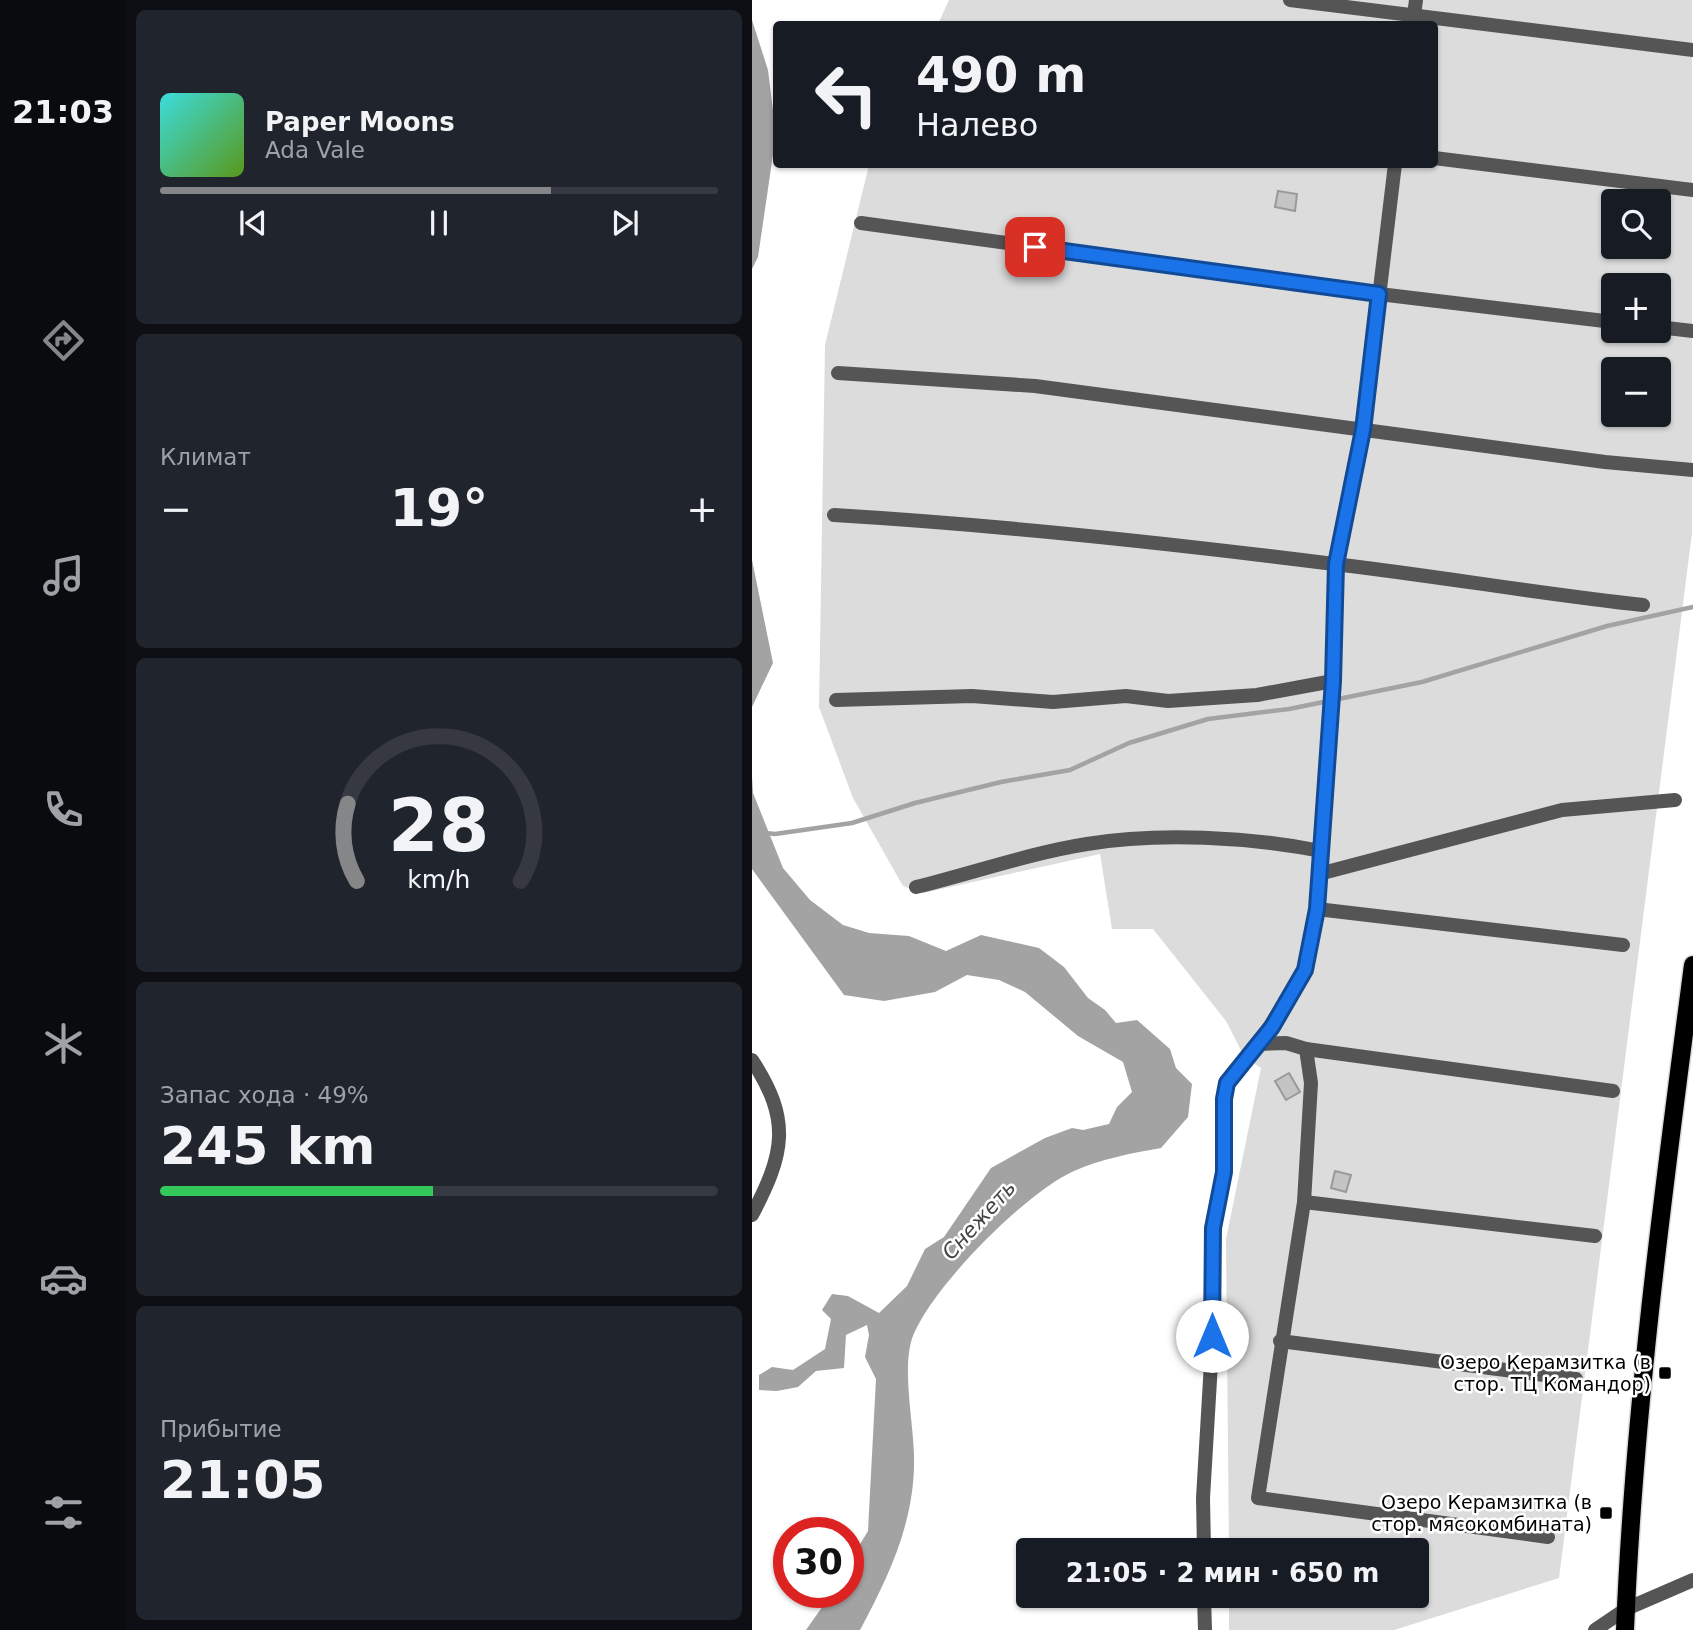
<!DOCTYPE html>
<html lang="ru">
<meta charset="utf-8">
<style>
:root{--surface:#171b24;--page:#20242c;--text:#f1f3f6;--muted:#9ea1a6;--line:#363941;--accent:#858687}
body{margin:0;font-family:"DejaVu Sans",sans-serif;background:var(--page);color:var(--text);height:100vh;display:flex;flex-direction:column;font-size:26px;white-space:nowrap}
*{box-sizing:border-box;margin:0}
p{font-size:23px;color:var(--muted)}
.icon{flex:none;width:38px;height:38px;fill:none;stroke:currentColor;stroke-width:2;stroke-linecap:round;stroke-linejoin:round}
.map{position:relative;flex:1;overflow:hidden}
.drawer{display:flex;flex-direction:column;gap:10px;padding:10px;background:#0d0f14;width:626px}
.drawer>*{flex:none}
.top-card{position:absolute;left:21px;top:21px;width:665px;height:147px;border-radius:7px;box-shadow:0 2px 5px #0004;background:#171b24;color:var(--text);overflow:hidden}
.tools{position:absolute;left:849px;top:189px;display:grid;gap:14px}
.tools a{display:grid;place-items:center;width:70px;height:70px;border-radius:7px;background:var(--surface);box-shadow:0 2px 5px #0004;font-size:35px}
.speed{position:absolute;left:21px;top:1517px;display:flex;gap:14px;font-size:35px;font-weight:700;text-align:center}
.speed>*{display:grid;place-content:center;width:91px;height:91px;border-radius:50%;background:var(--surface);box-shadow:0 2px 5px #0004;line-height:1}
.speed .limit{border:10px solid #d22;background:#fff;color:#111}
.pin{position:absolute;display:grid;place-items:center;width:60px;height:60px;color:#fff;margin:-30px;border-radius:14px;box-shadow:0 4px 10px #0006}
.me{position:absolute;width:77px;margin:-38px;rotate:0deg;stroke-linejoin:round;filter:drop-shadow(0 0 5px #0008)}
.turn{display:flex;align-items:center;gap:24px;height:147px;padding:0 28px;font-size:32px}
.turn .icon{width:91px;height:91px;stroke-width:2.5}
.turn b{display:block;font-size:49px;line-height:60px}
.big{font-size:52px;font-weight:800;line-height:1.1}
.drawer .widget{flex:1;display:flex;flex-direction:column;justify-content:center;gap:10px;min-width:0;padding:0 24px;border-radius:10px;background:var(--page)}
.drawer .dial{align-items:center;gap:0}
.dial svg{height:182px;overflow:visible;fill:none;stroke:var(--line);stroke-width:7;stroke-linecap:round;text-anchor:middle}
.dial text{fill:var(--text);stroke:none}
.song{display:flex;align-items:center;gap:21px}
.cover{width:84px;height:84px;border-radius:10px;background:linear-gradient(135deg,hsl(180 70% 55%),hsl(90 70% 35%))}
.played{height:7px;border-radius:4px;background:linear-gradient(90deg,var(--accent) 70%,var(--line) 70%)}
.keys{display:flex;justify-content:space-around;direction:ltr}
.heat{display:flex;justify-content:space-between;align-items:center;font-size:38px;direction:ltr}
.charge{height:10px;border-radius:5px;background:linear-gradient(90deg,#34c759 49%,var(--line) 0)}
.trip{position:absolute;left:264px;top:1538px;width:413px;height:70px;border-radius:7px;background:var(--surface);box-shadow:0 2px 5px #0004;font-weight:800;line-height:70px;text-align:center}
main{display:flex;flex:1;min-height:0}
.dock{display:flex;flex-direction:column;width:126px;justify-content:space-around;align-items:center;background:#090b0e;color:var(--muted)}
.dock .icon{width:49px;height:49px}
.dock .on{color:var(--accent)}
.dock b{font-size:32px;color:var(--text)}
.map>svg:first-child{display:block}
.green{fill:#dcdcdc;fill-rule:evenodd}
.water{fill:#a3a3a3}
.lines{fill:none;stroke-linecap:round;stroke-linejoin:round}
.stream{stroke:#a3a3a3;stroke-width:4.5}
.building{fill:#c4c4c4;stroke:#999;stroke-width:2}
.primary-casing{stroke:#dbdbdb;stroke-width:21}
.street{stroke:#555;stroke-width:14}
.primary{stroke:#000;stroke-width:18}
.route-casing{stroke:#114b97;stroke-width:18}
.route{stroke:#1a73e8;stroke-width:12}
.poi-dot{fill:#000;stroke:#fff;stroke-width:2.5}
.labels{text-anchor:middle;dominant-baseline:central;stroke-width:5;stroke-linejoin:round;paint-order:stroke}
.poi-label{font-size:19px;fill:#000;stroke:#fff;text-anchor:end}
.water-label{font-size:21px;font-style:italic;fill:#444;stroke:#fff}
</style>
<main>
<nav class="dock">
<b>21:03</b>
<svg class="icon on" aria-label="directions" viewBox="0 0 24 24"><path d="M12 3l9 9-9 9-9-9zM9 14v-3h6M13 9l2 2-2 2"/></svg>
<svg class="icon" aria-label="music" viewBox="0 0 24 24"><path d="M9 18V5l10-2v13"/><circle cx="6" cy="18" r="3"/><circle cx="16" cy="16" r="3"/></svg>
<svg class="icon" aria-label="phone" viewBox="0 0 24 24"><path d="M5 4h4l2 5-3 2q2 4 5 5l2-3 5 2v4C11 20 4 13 5 4z"/></svg>
<svg class="icon" aria-label="climate" viewBox="0 0 24 24"><path d="M12 3v18M4 7l16 10M4 17L20 7"/></svg>
<svg class="icon" aria-label="car" viewBox="0 0 24 24"><path d="M5 17H2v-5l4-1 3-4h7l3 4 3 1v5h-3M9 17h6M6 11h13"/><circle cx="7" cy="17" r="2"/><circle cx="17" cy="17" r="2"/></svg>
<svg class="icon" aria-label="filters" viewBox="0 0 24 24"><path d="M4 7h16M4 17h16"/><circle cx="9" cy="7" r="2"/><circle cx="15" cy="17" r="2"/></svg>
</nav>
<section class="drawer">
<div class="widget">
<div class="song"><i class="cover"></i><div><b>Paper Moons</b><p>Ada Vale</p></div></div>
<div class="played"></div>
<div class="keys"><svg class="icon" aria-label="previous" viewBox="0 0 24 24"><path d="M18 5L8 12l10 7zM5 5v14"/></svg><svg class="icon" aria-label="pause" viewBox="0 0 24 24"><path d="M8 5v14M16 5v14"/></svg><svg class="icon" aria-label="next" viewBox="0 0 24 24"><path d="M6 5l10 7-10 7zM19 5v14"/></svg></div>
</div>
<div class="widget"><p>Климат</p>
<div class="heat"><a>−</a><b class="big">19°</b><a>+</a></div>
</div>
<div class="widget dial"><svg viewBox="0 0 100 80">
<path d="M14 69A42 42 0 1 1 86 69"/>
<path d="M14 69A42 42 0 0 1 10 35" stroke="#858687"/>
<text x="50" y="56" font-size="32" font-weight="700">28</text>
<text x="50" y="72" font-size="11">km/h</text>
</svg></div>
<div class="widget"><p>Запас хода · 49%</p><b class="big">245 km</b><div class="charge"></div></div>
<div class="widget"><p>Прибытие</p><b class="big">21:05</b></div>
</section>
<div class="map">
<svg width="941" height="1630" viewBox="0 0 941 1630">
<rect width="100%" height="100%" fill="#fff"/>
<!-- green -->
<path class="green" d="M197,0H940V533L807,1578L642,1630H477V1596H665V1550H477L474,1239L509,1068L492,1056L474,1021L401,929H360L348,854L171,893L151,886L101,798L67,707L73,345L117,165L682,164V24H186ZM861,201H906V247H861ZM861,285H906V331H861ZM861,369H906V415H861Z"/>
<!-- water -->
<g class="water">
<path d="M0,20L16,70L24,134L6,257L0,269Z"/>
<path d="M0,560L21,663L0,707Z"/>
<path d="M0,776L1,793L31,868L58,900L91,925L117,933L157,936L194,951L229,935L287,948L312,967L336,998L353,1010L364,1023L385,1020L418,1049L424,1068L440,1084L436,1117L409,1148C380,1153 349,1159 322,1171C274,1192 174,1292 159,1342C151,1372 161,1422 162,1454C164,1519 138,1574 108,1630H54L80,1593L96,1592V1564L116,1531L124,1379L113,1357L117,1335L115,1325L94,1335L92,1368L64,1371L46,1387L25,1391L7,1390V1375L20,1367L41,1370L73,1349L79,1319L70,1310L80,1294L96,1296L127,1313L155,1286L173,1249L192,1237L239,1168L293,1138L320,1128L331,1130L357,1124L365,1107L380,1092L371,1062L326,1036L273,992L247,980L215,975L183,992L132,1001L92,995L0,869Z"/>
</g>
<g class="lines">
<!-- stream -->
<path class="stream" d="M13,833L23,834L100,823L163,803L249,782L318,770L377,743L456,719L537,709L670,682L855,626L941,607"/>
</g>
<!-- building -->
<g class="building">
<path d="M526,191L545,194L543,211L523,207Z"/>
<path d="M537,1073L548,1092L534,1100L523,1081Z"/>
<path d="M583,1171L599,1175L594,1192L579,1188Z"/>
</g>
<g class="lines">
<defs>
<path id="primary" d="M873,1630C882,1408 912,1186 941,965"/>
</defs>
<!-- primary casing -->
<use href="#primary" class="primary-casing"/>
<!-- street -->
<g class="street">
<path d="M538,0L941,50"/>
<path d="M661,23L664,0"/>
<path d="M682,158L941,190"/>
<path d="M109,223L627,294L861,322"/>
<path d="M906,327L941,331"/>
<path d="M86,373L283,386L853,462L941,470"/>
<path d="M82,515C249,525 416,543 582,564C685,576 788,594 891,605"/>
<path d="M84,700L220,696L301,702L374,696L416,701L505,695L581,681"/>
<path d="M567,874L810,810L923,800"/>
<path d="M164,887C221,873 278,853 335,844C407,832 498,837 569,851"/>
<path d="M565,909L871,945"/>
<path d="M507,1044L553,970L565,909L581,681L584,564L611,430L643,164"/>
<path d="M554,1049L559,1083L552,1202L506,1498L796,1537"/>
<path d="M0,1060C40,1121 32,1154 0,1215"/>
<path d="M552,1202L843,1236"/>
<path d="M528,1341L824,1379"/>
<path d="M452,1550L451,1498L459,1363L461,1228L472,1172V1099L475,1083L507,1044L534,1043L554,1049L861,1091"/>
<path d="M452,1596L453,1630"/>
<path d="M843,1630L874,1609L941,1580"/>
</g>
<!-- primary -->
<use href="#primary" class="primary"/>
</g>
<g class="lines">
<defs>
<path id="route" d="M283,247L627,294L611,430L584,564L581,681L565,909L553,970L520,1027L475,1083L472,1099V1172L461,1228L460,1336"/>
</defs>
<!-- route casing -->
<use href="#route" class="route-casing"/>
<!-- route -->
<use href="#route" class="route"/>
</g>
<!-- markers -->
<g class="poi-dot">
<rect x="906" y="1366" width="14" height="14" rx="3.5"/>
<rect x="847" y="1506" width="14" height="14" rx="3.5"/>
</g>
<g class="labels">
<!-- poi labels -->
<g class="poi-label">
<text x="899" y="1362">Озеро Керамзитка (в<tspan x="899" dy="22">стор. ТЦ Командор)</tspan></text>
<text x="840" y="1502">Озеро Керамзитка (в<tspan x="840" dy="22">стор. мясокомбината)</tspan></text>
</g>
<!-- water labels -->
<g class="water-label">
<text transform="translate(227 1220) rotate(-48)">Снежеть</text>
</g>
</g>
</svg>
<div class="tools">
<a><svg class="icon" aria-label="search" viewBox="0 0 24 24"><circle cx="10" cy="10" r="6"/><path d="M15 15l6 6"/></svg></a>
<a>+</a>
<a>−</a>
</div>
<div class="speed"><div class="limit">30</div></div>
<div class="pin" style="left:283px;top:247px;background:#d93025"><svg class="icon" aria-label="arrive" viewBox="0 0 24 24"><path d="M6 21V4h12l-3 4 3 4H6"/></svg></div>
<svg class="me" style="left:460px;top:1336px" viewBox="-20 -20 40 40"><circle r="19" fill="#fff"/><path d="M0-13L10 11 0 6-10 11z" fill="#1a73e8"/></svg>
<div class="trip">21:05 · 2 мин · 650 m</div>
<div class="top-card">
<div class="turn"><svg class="icon" aria-label="left" viewBox="0 0 24 24"><path d="M17 20v-9H6M10 6l-5 5 5 5"/></svg><div><b>490 m</b>Налево</div></div>
</div>
</div>
</main>
